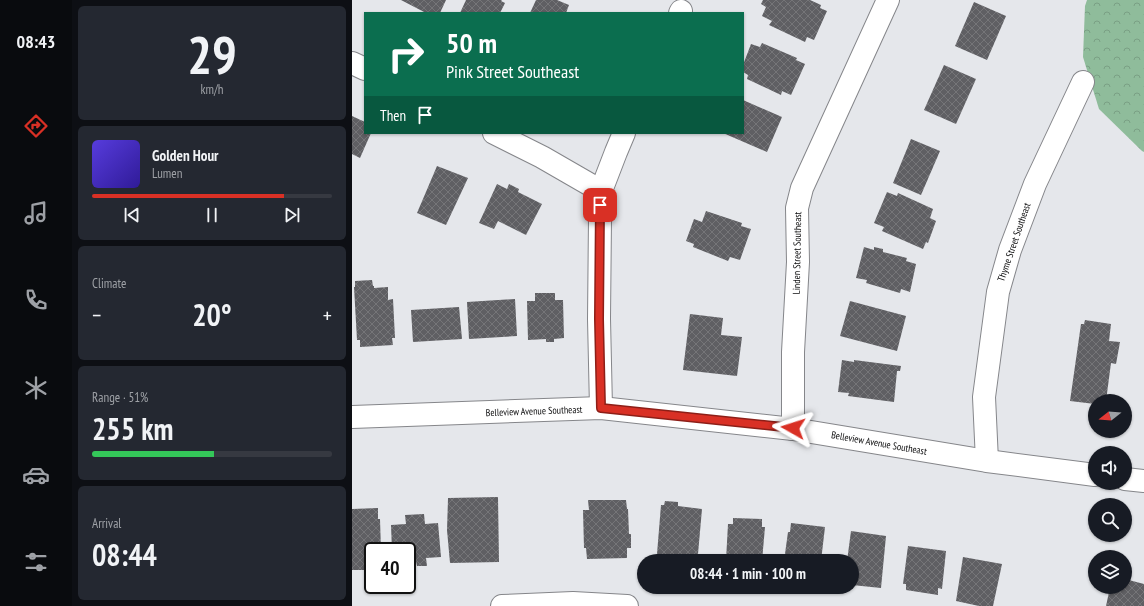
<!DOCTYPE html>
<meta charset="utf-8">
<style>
:root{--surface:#171b24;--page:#242831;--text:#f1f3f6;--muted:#9ea1a6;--line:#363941;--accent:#d93025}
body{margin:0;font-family:"PT Sans Narrow",sans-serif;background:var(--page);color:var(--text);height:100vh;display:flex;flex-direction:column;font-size:15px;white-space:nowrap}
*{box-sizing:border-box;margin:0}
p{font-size:13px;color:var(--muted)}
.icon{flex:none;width:22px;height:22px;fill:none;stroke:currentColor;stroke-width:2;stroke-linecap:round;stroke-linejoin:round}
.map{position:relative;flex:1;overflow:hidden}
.side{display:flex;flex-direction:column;gap:6px;padding:6px;background:#0d0f14;width:280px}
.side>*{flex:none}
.top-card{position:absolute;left:12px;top:12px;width:380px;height:122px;border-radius:0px;box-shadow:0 1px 3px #0004;background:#0b6e4f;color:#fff;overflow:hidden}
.needle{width:26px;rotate:253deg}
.fabs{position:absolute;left:736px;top:394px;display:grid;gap:8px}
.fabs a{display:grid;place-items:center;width:44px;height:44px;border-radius:50%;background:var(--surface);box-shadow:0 1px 3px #0004;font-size:20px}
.speed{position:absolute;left:12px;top:542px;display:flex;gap:8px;font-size:20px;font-weight:700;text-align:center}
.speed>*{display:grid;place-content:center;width:52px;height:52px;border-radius:50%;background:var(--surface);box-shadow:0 1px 3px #0004;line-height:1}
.speed .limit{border:2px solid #111;border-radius:6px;background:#fff;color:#111}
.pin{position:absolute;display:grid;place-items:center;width:34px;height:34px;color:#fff;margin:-17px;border-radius:8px;box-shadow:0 2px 6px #0006}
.me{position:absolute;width:44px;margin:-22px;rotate:276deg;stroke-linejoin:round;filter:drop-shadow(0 0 3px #0008)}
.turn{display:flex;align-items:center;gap:14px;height:84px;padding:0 16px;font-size:18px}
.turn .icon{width:52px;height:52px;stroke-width:2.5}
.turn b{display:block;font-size:28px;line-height:34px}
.then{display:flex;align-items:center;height:38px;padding:0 16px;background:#0003;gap:8px;font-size:15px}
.big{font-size:30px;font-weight:700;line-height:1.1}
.side .tile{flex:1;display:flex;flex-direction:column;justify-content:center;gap:6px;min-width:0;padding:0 14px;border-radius:6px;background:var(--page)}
.side .dial{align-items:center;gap:0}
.dial b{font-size:52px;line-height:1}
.song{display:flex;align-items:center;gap:12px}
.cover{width:48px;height:48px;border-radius:6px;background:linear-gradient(135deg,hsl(250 70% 55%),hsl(250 70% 35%))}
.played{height:4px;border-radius:2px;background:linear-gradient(90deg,var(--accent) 80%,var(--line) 80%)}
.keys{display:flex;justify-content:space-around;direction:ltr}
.heat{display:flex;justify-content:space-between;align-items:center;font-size:22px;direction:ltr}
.charge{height:6px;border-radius:3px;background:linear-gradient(90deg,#34c759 51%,var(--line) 0)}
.trip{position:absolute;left:285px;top:554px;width:222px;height:40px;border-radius:20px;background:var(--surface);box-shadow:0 1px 3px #0004;font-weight:700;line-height:40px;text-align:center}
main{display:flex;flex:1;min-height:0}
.menu{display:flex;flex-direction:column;width:72px;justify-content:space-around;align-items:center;background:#090b0e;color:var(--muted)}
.menu .icon{width:28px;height:28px}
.menu .selected{color:var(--accent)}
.menu b{font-size:18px;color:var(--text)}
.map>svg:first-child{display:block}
.forest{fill:url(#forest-crowns)}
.building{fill:url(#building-cross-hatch)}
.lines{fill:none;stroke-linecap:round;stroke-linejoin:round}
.street-casing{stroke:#85868a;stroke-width:24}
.secondary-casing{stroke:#85868a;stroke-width:24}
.street{stroke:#fff;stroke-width:22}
.secondary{stroke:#fff;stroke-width:22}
.route-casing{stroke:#8d1f18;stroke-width:10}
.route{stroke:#d93025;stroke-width:7}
.labels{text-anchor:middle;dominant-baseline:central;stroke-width:3.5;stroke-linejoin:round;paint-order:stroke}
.street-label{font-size:10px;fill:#0c0c0d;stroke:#fff}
</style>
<main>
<nav class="menu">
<b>08:43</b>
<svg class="icon selected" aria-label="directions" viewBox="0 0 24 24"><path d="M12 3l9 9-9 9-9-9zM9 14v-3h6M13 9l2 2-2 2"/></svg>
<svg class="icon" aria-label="music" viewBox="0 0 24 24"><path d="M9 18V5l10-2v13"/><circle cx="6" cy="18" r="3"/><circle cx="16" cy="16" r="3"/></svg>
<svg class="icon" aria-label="phone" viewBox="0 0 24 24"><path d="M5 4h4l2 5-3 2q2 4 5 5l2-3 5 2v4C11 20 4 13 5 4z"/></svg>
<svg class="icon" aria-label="climate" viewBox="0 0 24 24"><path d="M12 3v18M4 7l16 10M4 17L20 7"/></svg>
<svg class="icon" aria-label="car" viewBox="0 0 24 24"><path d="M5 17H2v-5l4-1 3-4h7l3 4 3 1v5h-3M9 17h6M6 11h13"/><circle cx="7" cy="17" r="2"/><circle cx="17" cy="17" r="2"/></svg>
<svg class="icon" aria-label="filters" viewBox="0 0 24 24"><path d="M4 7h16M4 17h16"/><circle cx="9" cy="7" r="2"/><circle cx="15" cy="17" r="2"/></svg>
</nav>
<section class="side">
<div class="tile dial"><b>29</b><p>km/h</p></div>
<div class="tile">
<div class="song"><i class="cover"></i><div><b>Golden Hour</b><p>Lumen</p></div></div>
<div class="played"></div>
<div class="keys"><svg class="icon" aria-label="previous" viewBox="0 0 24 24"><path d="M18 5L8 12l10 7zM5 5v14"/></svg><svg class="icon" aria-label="pause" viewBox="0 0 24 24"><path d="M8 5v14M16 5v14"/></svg><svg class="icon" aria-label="next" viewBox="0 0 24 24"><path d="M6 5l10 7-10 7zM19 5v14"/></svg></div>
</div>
<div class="tile"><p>Climate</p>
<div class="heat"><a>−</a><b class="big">20°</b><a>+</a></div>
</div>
<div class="tile"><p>Range · 51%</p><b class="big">255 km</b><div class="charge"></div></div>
<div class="tile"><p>Arrival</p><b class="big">08:44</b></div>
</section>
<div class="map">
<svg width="792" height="606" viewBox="0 0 792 606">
<defs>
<pattern id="forest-crowns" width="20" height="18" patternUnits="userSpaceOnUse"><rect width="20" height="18" fill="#8fbc9b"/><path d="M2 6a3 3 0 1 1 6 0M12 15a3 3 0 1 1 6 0" fill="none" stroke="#7aa084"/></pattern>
<pattern id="building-cross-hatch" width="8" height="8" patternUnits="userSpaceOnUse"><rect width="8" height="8" fill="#5f5f63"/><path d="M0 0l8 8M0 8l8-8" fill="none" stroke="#757578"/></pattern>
</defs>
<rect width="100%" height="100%" fill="#e5e7eb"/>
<!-- forest -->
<path class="forest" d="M735,0H792V152L790,151L747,109L731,57L733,6Z"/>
<!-- building -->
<g class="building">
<path d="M49,0H94L88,13H74Z"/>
<path d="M114,0H150L149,1L153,3L148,13H108Z"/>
<path d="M184,0H205L217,5L214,13H178Z"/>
<path d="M411,0H458L469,5L468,8L475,11L462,40L455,37L453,42L417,25L420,21L410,16L414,7L409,4Z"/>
<path d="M622,2L654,16L635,60L603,46Z"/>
<path d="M410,43L445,58L444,60L453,64L439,95L430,91L429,95L395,79L396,75L391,72V65L399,44L408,47Z"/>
<path d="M592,65L624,79L604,124L572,110Z"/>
<path d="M391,100L430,117L415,152L371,133H391Z"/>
<path d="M0,116L13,122V133H19L8,158L0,154Z"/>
<path d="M559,139L588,151L569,195L541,183Z"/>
<path d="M85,166L116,178L94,225L65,213Z"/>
<path d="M145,184L155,189L157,184L167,189L166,192L190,204L174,235L146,221L142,229L127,223Z"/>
<path d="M535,192L545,196L546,193L581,209L578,218L584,221L576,243L574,242L571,249L530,231L532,227L522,223Z"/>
<path d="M354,211L390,223L389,226L399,229L388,260L378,257L376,261L341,247L342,244L334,241L342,219L350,222Z"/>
<path d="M512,247L522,250V247L531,249V252L555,258L554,261L564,264L558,292L549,289L548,293L514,283L515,280L504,278Z"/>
<path d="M20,280L21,286H22V288L36,287V300L41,299L43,338H40L41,345L8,347V340H5L2,287H3V281Z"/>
<path d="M183,293H203V300H211L212,338L202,339V342H194V339L176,340L175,301H183Z"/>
<path d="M163,299L165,336L117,339L115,302Z"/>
<path d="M498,301L554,316L545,351L488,336Z"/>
<path d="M107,307L110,339L61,342L59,310Z"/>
<path d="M338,314L371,318L369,335L390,337L385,376L331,370Z"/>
<path d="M733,320L759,324L757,341L768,342L764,364L759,363L754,401H743V404L718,401L729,324H732Z"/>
<path d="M490,360L502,362V360L549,366L548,371H545L542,402L496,396L497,393L486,392Z"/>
<path d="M146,497L147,562L98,563L95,530L96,498Z"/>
<path d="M236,500H274L275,509H276L277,534H279V548H275V558L235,559L234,548H232L231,510H237Z"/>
<path d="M313,501L326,502V506L350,509L346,554L351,555V561H306V555L305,554L309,505H312Z"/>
<path d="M26,508V519H28L29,551H21V570H0V509Z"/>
<path d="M72,514L73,524L86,523L89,557L74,558L75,566H65L64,561H57V557L55,558V551H40L39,525L54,524L53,515Z"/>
<path d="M381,518L410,519V527H413L410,561H375V560H374L376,524H381Z"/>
<path d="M439,523L473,527L469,561H432L436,532H438Z"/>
<path d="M499,531L534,536L529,588L500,585V561H495Z"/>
<path d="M556,546L594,551L590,589L586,588V595L554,590V584H551Z"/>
<path d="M611,557L650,564L641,606H627L604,601Z"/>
<path d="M773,579L792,584V606H754L757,592L745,589L746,587H773Z"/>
</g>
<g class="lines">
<defs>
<g id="street">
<path d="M328,13L329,11"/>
<path d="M0,63L13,69"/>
<path d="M142,133L190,157L249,191"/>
<path d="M249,408L247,319L248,218L249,191L264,152L272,133"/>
<path d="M441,429V352L446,262L445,208L450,188L536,0"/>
<path d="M635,461L632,397L646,292L658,250L683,184L731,82"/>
<path d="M150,606L221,603L275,606"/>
</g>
<g id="secondary">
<path d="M0,417L249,408L441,429L635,461L743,475"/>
<path d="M773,479L792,481"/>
</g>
</defs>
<!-- street casing -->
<use href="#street" class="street-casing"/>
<!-- secondary casing -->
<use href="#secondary" class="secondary-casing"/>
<!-- street -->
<use href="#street" class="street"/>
<!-- secondary -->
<use href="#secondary" class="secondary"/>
</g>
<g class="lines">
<defs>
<path id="route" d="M248,205L247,319L249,408L441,428"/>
</defs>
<!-- route casing -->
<use href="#route" class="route-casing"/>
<!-- route -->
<use href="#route" class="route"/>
</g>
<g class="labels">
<!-- street labels -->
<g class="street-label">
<text transform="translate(662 242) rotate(-71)">Thyme Street Southeast</text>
<text transform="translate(445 253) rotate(-89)">Linden Street Southeast</text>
<text transform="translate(182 411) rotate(-2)">Belleview Avenue Southeast</text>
<text transform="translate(527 443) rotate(10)">Belleview Avenue Southeast</text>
</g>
</g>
</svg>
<div class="fabs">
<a><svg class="needle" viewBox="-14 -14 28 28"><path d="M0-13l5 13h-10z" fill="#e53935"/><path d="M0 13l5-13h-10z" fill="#9ea1a6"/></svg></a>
<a><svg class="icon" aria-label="sound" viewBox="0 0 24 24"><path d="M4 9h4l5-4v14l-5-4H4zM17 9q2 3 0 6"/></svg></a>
<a><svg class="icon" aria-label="search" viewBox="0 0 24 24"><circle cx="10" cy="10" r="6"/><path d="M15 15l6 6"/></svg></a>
<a><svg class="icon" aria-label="layers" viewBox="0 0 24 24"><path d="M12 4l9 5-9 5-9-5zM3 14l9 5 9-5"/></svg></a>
</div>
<div class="speed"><div class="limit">40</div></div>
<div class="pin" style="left:248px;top:205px;background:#d93025"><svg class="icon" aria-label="arrive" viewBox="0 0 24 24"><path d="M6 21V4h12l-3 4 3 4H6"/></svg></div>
<svg class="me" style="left:441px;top:428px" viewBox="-20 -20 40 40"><path d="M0-17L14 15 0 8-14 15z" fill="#d93025" stroke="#fff" stroke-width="4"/></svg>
<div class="trip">08:44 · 1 min · 100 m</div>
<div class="top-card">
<div class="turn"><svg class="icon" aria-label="right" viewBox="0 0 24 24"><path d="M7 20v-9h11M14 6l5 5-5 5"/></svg><div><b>50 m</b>Pink Street Southeast</div></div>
<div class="then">Then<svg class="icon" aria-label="arrive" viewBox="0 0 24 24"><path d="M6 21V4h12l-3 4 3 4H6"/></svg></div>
</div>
</div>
</main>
